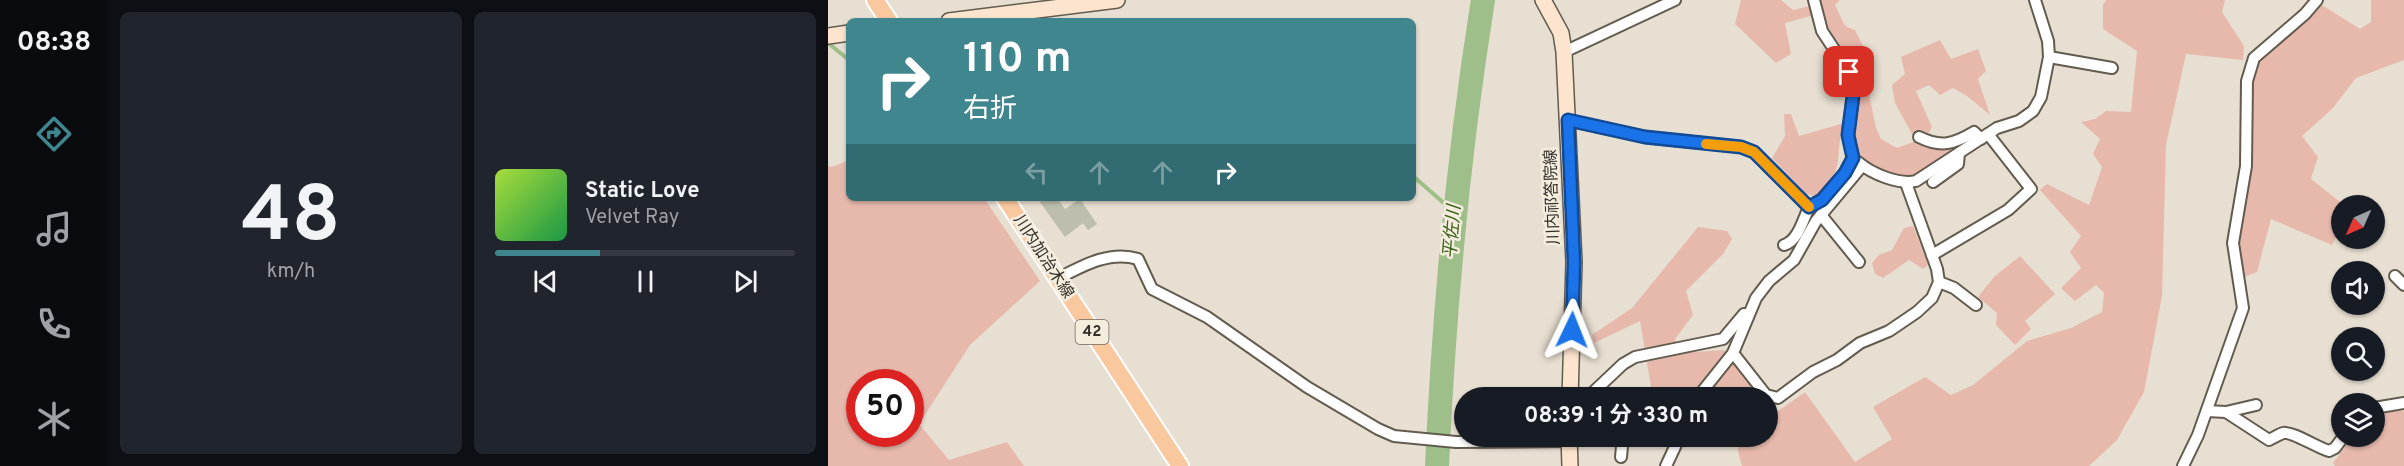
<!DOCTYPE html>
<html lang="ja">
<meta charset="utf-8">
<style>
:root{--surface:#171b24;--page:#20242c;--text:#f1f3f6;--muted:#9ea1a6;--line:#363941;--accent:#3f868f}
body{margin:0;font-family:Overpass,"Noto Sans JP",sans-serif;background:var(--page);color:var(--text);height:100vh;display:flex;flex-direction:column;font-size:22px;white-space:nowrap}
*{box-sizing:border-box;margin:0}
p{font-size:20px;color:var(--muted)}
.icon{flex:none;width:33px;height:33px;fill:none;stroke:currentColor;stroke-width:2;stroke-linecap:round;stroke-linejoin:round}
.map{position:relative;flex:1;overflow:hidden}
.panel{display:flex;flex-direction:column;gap:12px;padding:12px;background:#0d0f14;width:720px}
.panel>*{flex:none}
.banner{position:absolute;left:18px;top:18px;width:570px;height:183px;border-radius:9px;box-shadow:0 2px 4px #0004;background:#3f868f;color:#fff;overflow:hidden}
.needle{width:39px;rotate:225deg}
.buttons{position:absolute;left:1503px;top:195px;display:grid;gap:12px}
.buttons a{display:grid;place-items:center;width:54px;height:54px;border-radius:50%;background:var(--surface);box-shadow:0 2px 4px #0004;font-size:30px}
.speed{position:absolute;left:18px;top:369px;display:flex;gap:12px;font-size:30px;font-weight:700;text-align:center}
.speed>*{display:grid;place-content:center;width:78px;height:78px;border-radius:50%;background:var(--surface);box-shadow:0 2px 4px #0004;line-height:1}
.speed .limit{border:9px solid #d22;background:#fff;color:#111}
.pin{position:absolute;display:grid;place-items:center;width:51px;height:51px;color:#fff;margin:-26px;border-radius:12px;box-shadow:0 3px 9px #0006}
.me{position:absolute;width:66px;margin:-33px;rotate:2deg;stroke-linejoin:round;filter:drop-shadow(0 0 4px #0008)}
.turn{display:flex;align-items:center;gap:21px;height:126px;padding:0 18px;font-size:27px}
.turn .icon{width:78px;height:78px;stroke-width:2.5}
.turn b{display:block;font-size:42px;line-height:51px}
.lanes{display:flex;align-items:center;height:57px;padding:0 18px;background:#0003;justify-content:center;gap:30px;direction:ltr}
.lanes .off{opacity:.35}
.panel .tile{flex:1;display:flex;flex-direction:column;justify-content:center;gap:9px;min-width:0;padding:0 21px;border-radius:9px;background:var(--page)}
.panel .dial{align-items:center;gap:0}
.dial b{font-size:78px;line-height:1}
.song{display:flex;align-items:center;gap:18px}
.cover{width:72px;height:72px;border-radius:9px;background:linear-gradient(135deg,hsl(80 70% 55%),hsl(140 70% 35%))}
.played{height:6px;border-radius:3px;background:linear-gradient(90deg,var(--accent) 35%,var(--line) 35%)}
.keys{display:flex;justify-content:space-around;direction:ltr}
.panel .tiles{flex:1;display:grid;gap:12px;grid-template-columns:repeat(2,1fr)}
.trip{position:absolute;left:626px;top:387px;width:324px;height:60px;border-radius:30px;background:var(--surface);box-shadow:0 2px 4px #0004;font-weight:700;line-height:60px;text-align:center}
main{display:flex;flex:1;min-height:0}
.tabs{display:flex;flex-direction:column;width:108px;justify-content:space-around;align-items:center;background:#090b0e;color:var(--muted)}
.tabs .icon{width:42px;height:42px}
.tabs .on{color:var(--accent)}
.tabs b{font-size:27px;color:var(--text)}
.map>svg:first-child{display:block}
.green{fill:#e7b9ad;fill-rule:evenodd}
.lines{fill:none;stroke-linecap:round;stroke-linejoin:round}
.stream{stroke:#9ebe8a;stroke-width:4}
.river{stroke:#9ebe8a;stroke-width:24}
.building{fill:#bdbeae}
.street-casing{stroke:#625c4f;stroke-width:14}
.secondary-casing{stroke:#625c4f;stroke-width:18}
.primary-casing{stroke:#fff;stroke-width:20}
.street{stroke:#fff;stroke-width:10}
.secondary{stroke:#fce4ce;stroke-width:15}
.primary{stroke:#fac89e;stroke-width:16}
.route-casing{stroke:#114b97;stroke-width:15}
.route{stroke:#1a73e8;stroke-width:10}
.slow{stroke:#f59e0b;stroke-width:10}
.labels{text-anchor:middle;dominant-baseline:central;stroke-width:5;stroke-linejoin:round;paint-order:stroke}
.shield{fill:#f4edde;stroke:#6c6860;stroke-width:1.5}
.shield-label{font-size:15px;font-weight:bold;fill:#322f2a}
.street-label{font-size:16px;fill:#322f2a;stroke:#f4edde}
.water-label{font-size:18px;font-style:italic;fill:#3b621a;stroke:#f4edde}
</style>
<main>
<nav class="tabs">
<b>08:38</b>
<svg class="icon on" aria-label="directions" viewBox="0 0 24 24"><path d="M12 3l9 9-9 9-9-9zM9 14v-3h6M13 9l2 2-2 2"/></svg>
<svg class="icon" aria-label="music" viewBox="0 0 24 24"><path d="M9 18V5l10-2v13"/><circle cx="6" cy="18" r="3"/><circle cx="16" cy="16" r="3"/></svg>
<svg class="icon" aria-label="phone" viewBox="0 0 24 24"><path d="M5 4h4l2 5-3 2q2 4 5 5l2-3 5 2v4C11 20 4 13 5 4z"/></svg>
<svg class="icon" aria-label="climate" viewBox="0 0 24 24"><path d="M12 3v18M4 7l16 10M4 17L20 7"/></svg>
</nav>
<section class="panel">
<div class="tiles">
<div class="tile dial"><b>48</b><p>km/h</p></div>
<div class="tile">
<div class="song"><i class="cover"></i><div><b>Static Love</b><p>Velvet Ray</p></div></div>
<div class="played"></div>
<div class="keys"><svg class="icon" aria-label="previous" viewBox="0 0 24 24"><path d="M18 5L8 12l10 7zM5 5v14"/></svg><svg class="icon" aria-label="pause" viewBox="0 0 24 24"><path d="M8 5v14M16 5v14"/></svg><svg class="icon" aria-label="next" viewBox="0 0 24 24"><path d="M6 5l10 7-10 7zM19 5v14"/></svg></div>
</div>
</div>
</section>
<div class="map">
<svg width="1576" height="466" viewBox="0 0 1576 466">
<rect width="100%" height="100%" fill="#e7dfd1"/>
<!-- green -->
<g class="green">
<path d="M913,0H953L965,10L983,6L986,15L957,23L963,54L948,63L907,24Z"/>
<path d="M989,0H1012L1007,5L1017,26L1027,30L1035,46L1032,51L1048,128L1053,139L1069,148L1088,141L1067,103L1064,85L1077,74L1073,57L1112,40L1123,59L1150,49L1158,71L1150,79L1162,115L1139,96L1125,88L1112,95L1101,85L1088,91L1104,127L1098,137L1131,149L1079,180L1041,167L1028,156L1023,133L1028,95Z"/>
<path d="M1278,0H1397L1394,12L1416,46L1415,60L1358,54L1338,145L1334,296L1316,392L1289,440L1261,466H914L910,451L911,437L939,436V403L949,412L977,392L1027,462L1064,439L1045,407L1097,377L1123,395L1145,385L1199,341L1243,328L1274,312L1276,293L1268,285L1247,301L1233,288L1253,268L1242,252L1253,236L1212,190L1219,184L1261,205L1274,167L1265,154L1272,139L1253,122L1267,119L1278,111L1303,112L1309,51L1275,29V5Z"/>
<path d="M1543,0H1576V60L1528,78L1505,108L1474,136L1490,157L1483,179L1516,205L1514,206L1513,227L1504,245L1443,219L1429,272L1414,278L1410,241L1424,83L1430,60L1494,5L1532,29L1543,22Z"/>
<path d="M956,114H963L971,136L1016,123C1005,155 1020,173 986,196L978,194L944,158L957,136Z"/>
<path d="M21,160V198H156L212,281L142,345L91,424L121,460L179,442L196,466H0V166L4,167ZM32,382H82V434H32Z"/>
<path d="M1085,226L1100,265L1095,269L1081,260L1055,278L1047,274L1044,263L1051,255L1064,250L1076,228Z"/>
<path d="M870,227L899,231L904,239L895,254L858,291L865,315L847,339L853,353L896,350L918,381L934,397H904L902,395L899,398L849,397L823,387L812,321L766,343L764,335L804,308Z"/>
<path d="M1192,256L1227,294L1197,321L1203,329L1187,345L1168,325L1169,313L1150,297L1166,277Z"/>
<path d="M1566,410L1576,411V466H1507L1505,463L1525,437L1546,436L1547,416Z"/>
</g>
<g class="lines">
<!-- stream -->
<g class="stream">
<path d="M0,43L21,60"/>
<path d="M585,176L626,212"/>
</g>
<!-- river -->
<path class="river" d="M609,466C616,310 630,155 655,0"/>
</g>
<!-- building -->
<path class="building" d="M209,198H229L237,209L252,199L269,224L260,230L255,223L237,237Z"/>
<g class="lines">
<defs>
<g id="street">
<path d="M1207,0L1220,41L1221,57L1284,68"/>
<path d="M736,52L847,0"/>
<path d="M739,120L817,137L913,147L926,152L981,207L994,199L1017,173L1025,158L1020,135L1025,96L1021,72L994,31L986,0"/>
<path d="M1091,137C1113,148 1126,144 1146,132L1153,139"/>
<path d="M1030,162C1044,174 1071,185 1088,181L1169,128L1191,121L1205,111L1213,97L1221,57"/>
<path d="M1034,166L988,221L966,260L941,281L928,298L905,353L938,395L950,398L985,372L1009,360L1032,343L1061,331L1089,312L1104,298L1111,282L1109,269L1078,183"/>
<path d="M1105,182L1130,164L1131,153"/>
<path d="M993,215L1031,262"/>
<path d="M956,245C970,241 975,220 981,207"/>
<path d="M1104,255L1180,210L1203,189L1160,134"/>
<path d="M1567,276L1576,285"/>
<path d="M229,279C254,266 282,250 310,259L324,289L379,317L479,387L550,429L566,436L628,442L741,441"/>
<path d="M1111,282L1126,288L1148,305"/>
<path d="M759,398L795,364L807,357L895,339L916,314"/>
<path d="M869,398L905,353"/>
<path d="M1546,408L1576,403"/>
<path d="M1379,411L1398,412L1441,440C1445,438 1450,435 1455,433C1464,431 1490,448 1501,451L1507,448L1516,436"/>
<path d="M1398,412L1428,405"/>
<path d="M793,457L795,436"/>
<path d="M838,466L852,436"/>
<path d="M1355,466L1370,435L1415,308L1405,243L1418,166L1419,81L1426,58L1477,14L1489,0"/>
</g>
<g id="secondary">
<path d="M715,0L733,33L736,52L746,262L742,398"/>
<path d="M121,21L289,0"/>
<path d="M0,36L21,33"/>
<path d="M741,436L742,466"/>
</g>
<g id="primary">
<path d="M47,0L61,21"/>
<path d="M177,198L352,466"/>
</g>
</defs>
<!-- street casing -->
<use href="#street" class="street-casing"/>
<!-- secondary casing -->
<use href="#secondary" class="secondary-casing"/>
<!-- primary casing -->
<use href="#primary" class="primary-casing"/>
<!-- street -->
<use href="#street" class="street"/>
<!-- secondary -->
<use href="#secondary" class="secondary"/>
<!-- primary -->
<use href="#primary" class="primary"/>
</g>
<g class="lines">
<defs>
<path id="route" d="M744,330L746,262L740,120L817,137L913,147L926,152L981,207L994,200L1017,173L1025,158L1020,135L1025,96L1021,72"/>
</defs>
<!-- route casing -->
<use href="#route" class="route-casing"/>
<!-- route -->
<use href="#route" class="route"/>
<!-- slow -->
<path class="slow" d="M878,144L913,147L926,152L981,207"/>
</g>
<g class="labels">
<!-- shield labels -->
<rect class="shield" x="247.5" y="320" width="33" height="24" rx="4.5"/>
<g class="shield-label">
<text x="264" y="332">42</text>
</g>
<!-- street labels -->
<g class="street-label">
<text transform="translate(725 197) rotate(-92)">川内祁答院線</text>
<text transform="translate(215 257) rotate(57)">川内加治木線</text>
</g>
<!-- water labels -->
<g class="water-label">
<text transform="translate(625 232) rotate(-85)">平佐川</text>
</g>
</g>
</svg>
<div class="buttons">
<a><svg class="needle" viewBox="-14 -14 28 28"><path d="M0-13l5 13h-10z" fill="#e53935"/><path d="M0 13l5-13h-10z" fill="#9ea1a6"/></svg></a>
<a><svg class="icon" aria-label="sound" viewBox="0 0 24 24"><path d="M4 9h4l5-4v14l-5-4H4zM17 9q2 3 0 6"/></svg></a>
<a><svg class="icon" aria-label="search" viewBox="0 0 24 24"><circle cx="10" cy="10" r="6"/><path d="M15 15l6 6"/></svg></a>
<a><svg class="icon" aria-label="layers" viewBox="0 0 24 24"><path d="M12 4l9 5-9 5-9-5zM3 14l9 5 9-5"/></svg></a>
</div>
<div class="speed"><div class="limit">50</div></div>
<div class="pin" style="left:1021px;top:72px;background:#d93025"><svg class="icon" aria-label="arrive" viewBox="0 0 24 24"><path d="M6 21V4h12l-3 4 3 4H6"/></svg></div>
<svg class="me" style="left:744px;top:330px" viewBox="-20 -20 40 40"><path d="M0-17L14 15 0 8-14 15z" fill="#1a73e8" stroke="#fff" stroke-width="4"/></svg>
<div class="trip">08:39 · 1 分 · 330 m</div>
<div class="banner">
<div class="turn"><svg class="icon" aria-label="right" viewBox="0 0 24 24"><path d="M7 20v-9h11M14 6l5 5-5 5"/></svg><div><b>110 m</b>右折</div></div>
<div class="lanes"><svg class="icon off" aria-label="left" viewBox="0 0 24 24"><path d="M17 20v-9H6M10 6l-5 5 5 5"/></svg><svg class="icon off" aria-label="ahead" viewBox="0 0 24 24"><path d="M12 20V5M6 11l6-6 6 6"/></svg><svg class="icon off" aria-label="ahead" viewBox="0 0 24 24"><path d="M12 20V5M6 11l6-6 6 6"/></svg><svg class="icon" aria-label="right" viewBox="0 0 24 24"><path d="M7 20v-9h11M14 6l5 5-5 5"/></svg></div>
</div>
</div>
</main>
